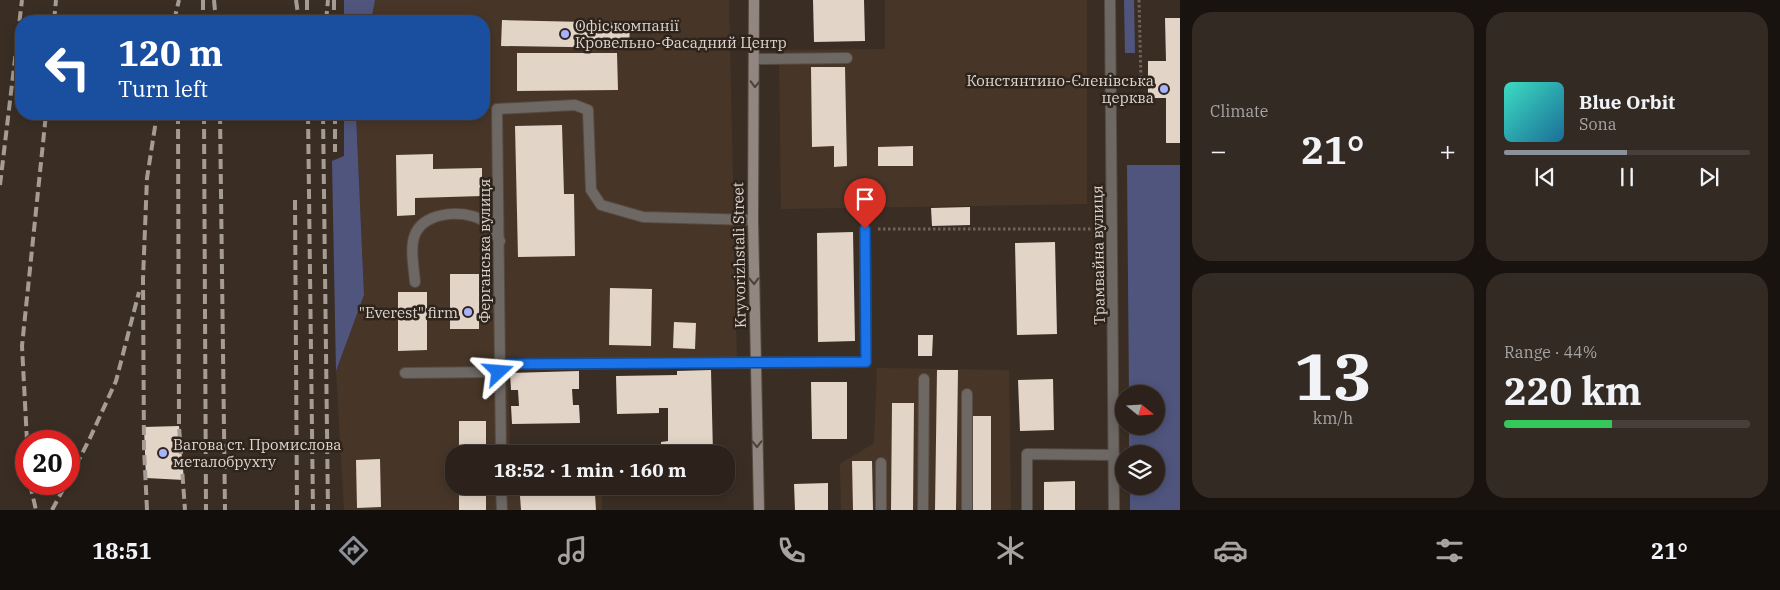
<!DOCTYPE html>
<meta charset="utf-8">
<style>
:root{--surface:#2c221b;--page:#342a24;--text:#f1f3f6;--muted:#a6a4a3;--line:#483f3a;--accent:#8c9099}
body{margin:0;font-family:"IBM Plex Serif",serif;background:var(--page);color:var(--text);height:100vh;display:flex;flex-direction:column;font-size:19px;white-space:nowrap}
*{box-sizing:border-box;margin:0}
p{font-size:16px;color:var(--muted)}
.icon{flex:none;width:28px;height:28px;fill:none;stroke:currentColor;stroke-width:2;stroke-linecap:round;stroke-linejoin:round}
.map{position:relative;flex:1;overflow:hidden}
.panel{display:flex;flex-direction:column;gap:12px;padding:12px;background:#18130f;width:600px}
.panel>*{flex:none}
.top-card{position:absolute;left:15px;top:15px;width:475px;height:105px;border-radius:20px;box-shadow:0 2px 12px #0003,0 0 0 1px var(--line);background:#1a4fa0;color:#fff;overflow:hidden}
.needle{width:32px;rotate:108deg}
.buttons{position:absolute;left:1115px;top:385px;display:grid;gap:10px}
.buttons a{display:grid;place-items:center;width:50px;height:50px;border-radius:50%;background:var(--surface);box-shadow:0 2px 12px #0003,0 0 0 1px var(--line);font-size:25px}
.speed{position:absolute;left:15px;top:430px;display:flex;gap:10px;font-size:25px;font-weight:700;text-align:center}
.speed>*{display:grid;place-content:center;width:65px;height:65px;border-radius:50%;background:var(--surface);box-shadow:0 2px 12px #0003,0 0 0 1px var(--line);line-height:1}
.speed .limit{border:8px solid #d22;background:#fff;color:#111}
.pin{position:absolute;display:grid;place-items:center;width:42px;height:42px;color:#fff;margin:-51px -21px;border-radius:50% 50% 50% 0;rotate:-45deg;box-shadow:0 0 5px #0007}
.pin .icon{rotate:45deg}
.me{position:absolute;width:55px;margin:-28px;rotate:71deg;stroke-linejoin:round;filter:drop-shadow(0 0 4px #0008)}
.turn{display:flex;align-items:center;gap:18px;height:105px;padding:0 20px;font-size:22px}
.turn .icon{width:65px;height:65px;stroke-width:2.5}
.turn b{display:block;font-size:35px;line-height:42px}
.big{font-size:38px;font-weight:700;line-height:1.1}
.panel .card{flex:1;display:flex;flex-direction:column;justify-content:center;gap:8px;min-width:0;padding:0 18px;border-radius:20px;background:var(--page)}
.panel .dial{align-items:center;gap:0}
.dial b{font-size:65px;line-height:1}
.song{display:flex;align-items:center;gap:15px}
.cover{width:60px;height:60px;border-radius:8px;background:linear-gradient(135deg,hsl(170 70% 55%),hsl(200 70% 35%))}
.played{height:5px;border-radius:2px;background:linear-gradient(90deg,var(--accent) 50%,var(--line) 50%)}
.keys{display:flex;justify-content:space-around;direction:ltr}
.heat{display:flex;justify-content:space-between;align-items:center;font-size:28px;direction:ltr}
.charge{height:8px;border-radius:4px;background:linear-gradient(90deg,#34c759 44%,var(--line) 0)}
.panel .tiles{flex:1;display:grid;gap:12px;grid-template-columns:repeat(2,1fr)}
.trip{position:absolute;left:445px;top:445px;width:290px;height:50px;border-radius:20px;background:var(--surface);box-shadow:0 2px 12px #0003,0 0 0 1px var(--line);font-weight:700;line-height:50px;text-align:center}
.dock{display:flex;height:80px;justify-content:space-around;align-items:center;background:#120e0b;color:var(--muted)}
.dock .icon{width:35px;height:35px}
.dock .current{color:var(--accent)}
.dock b{font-size:22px;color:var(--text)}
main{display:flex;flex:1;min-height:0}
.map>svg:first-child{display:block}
.built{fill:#473628}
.green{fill:#50557e}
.building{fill:#e3d4c8}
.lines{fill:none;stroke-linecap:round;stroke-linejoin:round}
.service-casing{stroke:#574c43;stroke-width:12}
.minor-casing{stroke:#574c43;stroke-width:12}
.secondary-casing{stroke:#574c43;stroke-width:12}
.path{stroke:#6e635b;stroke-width:3;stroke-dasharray:2.5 2.5;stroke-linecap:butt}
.service{stroke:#6e6864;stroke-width:10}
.minor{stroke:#6e6864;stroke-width:10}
.secondary{stroke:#918780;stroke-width:10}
.rail{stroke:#a59c95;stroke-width:4;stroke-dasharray:10 5;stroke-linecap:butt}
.oneway{stroke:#4c4239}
.route-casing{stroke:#114b97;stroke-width:12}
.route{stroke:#1a73e8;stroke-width:9}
.poi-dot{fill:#a7b1fc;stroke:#2f241b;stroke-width:2}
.labels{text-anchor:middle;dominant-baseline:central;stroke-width:5;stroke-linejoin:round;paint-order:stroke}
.poi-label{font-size:15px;fill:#ddd6d0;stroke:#2f241b;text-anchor:start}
.street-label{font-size:15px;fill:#ddd6d0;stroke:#2f241b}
</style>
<main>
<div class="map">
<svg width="1180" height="510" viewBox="0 0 1180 510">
<rect width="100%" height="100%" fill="#3a2e24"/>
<!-- built -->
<g class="built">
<path d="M375,0H729L737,368L508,369L510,454H454V486H511L512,492L602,490V510H344L336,371L364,295L356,114H484V21H371Z"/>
<path d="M885,0H1087V204L781,209L779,50L885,49Z"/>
<path d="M877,368L1009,370L1011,510H841L840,464L874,443Z"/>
</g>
<!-- green -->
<g class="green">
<path d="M344,0H375L371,21H344Z"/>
<path d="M1124,0H1134L1135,53H1125Z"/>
<path d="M344,114H356L364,295L336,371L332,161L344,156Z"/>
<path d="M1127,165H1180V510H1130V486H1156V454H1129V426H1156V394H1129Z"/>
</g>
<!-- building -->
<g class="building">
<path d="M813,0H864L865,41L814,42Z"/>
<path d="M1165,18H1180V143H1166V98H1148V61H1166Z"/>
<path d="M502,20L630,23L629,48L501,46Z"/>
<path d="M517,53H617L618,90L517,91Z"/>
<path d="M811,67H845L847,166L834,167V146L812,147Z"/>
<path d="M562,125L564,194H574L575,256L518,257L515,126Z"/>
<path d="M913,146V166H878V147Z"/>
<path d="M433,154V169L482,168V196L415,198V215L397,216L396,155Z"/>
<path d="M970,207V225L932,226L931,208Z"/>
<path d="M853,232L855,341L818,342L817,233Z"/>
<path d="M1055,242L1057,334L1017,335L1015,243Z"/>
<rect x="450" y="274" width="29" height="55"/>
<path d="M610,288L652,289L651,346L609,345Z"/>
<path d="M398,292H427V350L398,351Z"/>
<path d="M674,322L696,323L695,349L673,348Z"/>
<path d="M918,335H933L932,356H918Z"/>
<path d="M711,370L713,454H661V442L668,441V408H659V413L617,414L616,376L677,375V371Z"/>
<path d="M937,370H958L956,510H935Z"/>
<path d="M579,371V389H572L573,405H579L580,423L512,424L511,406H519L518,390H511L510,373Z"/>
<path d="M1053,379L1054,430L1020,431L1018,380Z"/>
<path d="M811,382H847V439H812Z"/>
<path d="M892,403H914L913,510H891Z"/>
<path d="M972,416H991V510H971Z"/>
<rect x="459" y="421" width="27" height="33"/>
<path d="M179,426L184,480L146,478L144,427Z"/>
<path d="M380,459L381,507L357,508L356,460Z"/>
<path d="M852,461H872L873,510H853Z"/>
<path d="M1075,481V510H1044V482Z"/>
<path d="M828,483V510H795L794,484Z"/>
<rect x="459" y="486" width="27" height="24"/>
<path d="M595,494L596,510H521L520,496Z"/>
</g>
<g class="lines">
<defs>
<g id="service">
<path d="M755,59L847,58"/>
<path d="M497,109L575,105L588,110L591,190L601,205L643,217L753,220"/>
<path d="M415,282C414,267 408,242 418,229C431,210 473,209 489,225C493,230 496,236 500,241"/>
<path d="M405,373L499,372L508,364L866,362L865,229"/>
<path d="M881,510V463"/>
<path d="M923,510L924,379"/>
<path d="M967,510V394"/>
<path d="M1027,510V454L1114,455"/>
</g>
<g id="minor">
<path d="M1110,0L1114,510"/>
<path d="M497,109L501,454"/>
<path d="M501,486L502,510"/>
</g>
<path id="secondary" d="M754,0L753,220L759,510"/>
</defs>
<!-- service casing -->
<use href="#service" class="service-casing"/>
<!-- minor casing -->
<use href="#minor" class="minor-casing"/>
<!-- secondary casing -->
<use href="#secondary" class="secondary-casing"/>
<!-- path -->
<g class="path">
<path d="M1139,0L1141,80"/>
<path d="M1124,81L1149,79"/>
<path d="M878,229H1097"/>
</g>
<!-- service -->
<use href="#service" class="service"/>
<!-- minor -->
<use href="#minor" class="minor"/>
<!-- secondary -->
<use href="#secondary" class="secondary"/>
<!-- rail -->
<g class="rail">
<path d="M203,0V21"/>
<path d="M214,0L216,21"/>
<path d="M296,0L299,21"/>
<path d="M307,0V21"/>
<path d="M334,0V21"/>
<path d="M54,21L56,0"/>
<path d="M174,21L179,0"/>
<path d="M326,21L328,0"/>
<path d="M178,114L179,426L185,510"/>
<path d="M204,114L206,510"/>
<path d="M220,114L225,510"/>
<path d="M308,114L313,510"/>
<path d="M323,114L328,510"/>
<path d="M335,114V152"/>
<path d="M0,185L22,0"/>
<path d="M295,200L297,510"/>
<path d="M27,441L22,346L46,114"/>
<path d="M69,479L90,438L116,381L139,292"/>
<path d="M30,484L36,510"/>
<path d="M52,510L66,484"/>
<path d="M147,510L144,448L143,279L147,178L157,114"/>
</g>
</g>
<!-- one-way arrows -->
<defs><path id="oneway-chevron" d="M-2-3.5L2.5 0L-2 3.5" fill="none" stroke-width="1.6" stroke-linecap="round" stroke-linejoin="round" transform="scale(1.25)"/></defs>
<g class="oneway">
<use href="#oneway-chevron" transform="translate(755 84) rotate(91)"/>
<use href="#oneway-chevron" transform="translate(754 281) rotate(89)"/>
<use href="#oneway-chevron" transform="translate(757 444) rotate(89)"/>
</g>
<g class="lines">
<defs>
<path id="route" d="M499,372L508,364L866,362L865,229"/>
</defs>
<!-- route casing -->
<use href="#route" class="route-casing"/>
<!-- route -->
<use href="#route" class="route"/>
</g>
<!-- markers -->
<g class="poi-dot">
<circle cx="565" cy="34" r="5"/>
<circle cx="1164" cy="89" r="5"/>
<circle cx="468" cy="312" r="5"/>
<circle cx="163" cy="453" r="5"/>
</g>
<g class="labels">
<!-- poi labels -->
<g class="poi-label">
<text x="575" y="25">Офіс компанії<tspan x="575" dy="17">Кровельно-Фасадний Центр</tspan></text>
<text x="1154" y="80" text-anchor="end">Констянтино-Єленівська<tspan x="1154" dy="17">церква</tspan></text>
<text x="458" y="312" text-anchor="end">"Everest" firm</text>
<text x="173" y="444">Вагова ст. Промислова<tspan x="173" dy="17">металобрухту</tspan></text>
</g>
<!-- street labels -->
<g class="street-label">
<text transform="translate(484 251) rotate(-90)">Ферганська вулиця</text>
<text transform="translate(739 255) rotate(-91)">Kryvorizhstali Street</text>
<text transform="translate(1098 255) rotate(-91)">Трамвайна вулиця</text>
</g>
</g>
</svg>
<div class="buttons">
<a><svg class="needle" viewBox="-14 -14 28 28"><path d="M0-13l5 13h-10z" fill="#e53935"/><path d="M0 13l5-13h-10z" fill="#a6a4a3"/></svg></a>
<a><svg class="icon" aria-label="layers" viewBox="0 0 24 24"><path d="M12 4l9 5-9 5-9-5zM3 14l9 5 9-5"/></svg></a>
</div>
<div class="speed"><div class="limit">20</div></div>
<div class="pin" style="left:865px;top:229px;background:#d93025"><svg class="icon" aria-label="arrive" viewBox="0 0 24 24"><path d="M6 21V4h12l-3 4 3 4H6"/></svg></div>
<svg class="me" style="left:499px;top:372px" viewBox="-20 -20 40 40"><path d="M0-17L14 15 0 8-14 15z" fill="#1a73e8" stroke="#fff" stroke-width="4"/></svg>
<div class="trip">18:52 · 1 min · 160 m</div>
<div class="top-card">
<div class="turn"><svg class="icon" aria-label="left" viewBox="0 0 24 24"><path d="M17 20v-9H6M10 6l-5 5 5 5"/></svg><div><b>120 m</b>Turn left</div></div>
</div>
</div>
<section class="panel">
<div class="tiles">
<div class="card"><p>Climate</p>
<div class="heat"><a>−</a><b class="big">21°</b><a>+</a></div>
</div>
<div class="card">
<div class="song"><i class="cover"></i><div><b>Blue Orbit</b><p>Sona</p></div></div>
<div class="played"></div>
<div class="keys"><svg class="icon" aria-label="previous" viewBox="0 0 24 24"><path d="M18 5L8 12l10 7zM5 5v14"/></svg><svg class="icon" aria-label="pause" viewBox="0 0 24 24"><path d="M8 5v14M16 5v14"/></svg><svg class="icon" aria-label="next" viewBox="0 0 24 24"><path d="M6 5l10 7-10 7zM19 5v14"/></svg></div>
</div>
<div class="card dial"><b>13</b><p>km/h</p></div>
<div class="card"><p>Range · 44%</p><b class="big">220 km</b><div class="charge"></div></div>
</div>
</section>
</main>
<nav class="dock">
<b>18:51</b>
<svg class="icon current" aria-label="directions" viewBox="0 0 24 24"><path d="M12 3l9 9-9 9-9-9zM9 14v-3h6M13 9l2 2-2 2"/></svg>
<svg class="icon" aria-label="music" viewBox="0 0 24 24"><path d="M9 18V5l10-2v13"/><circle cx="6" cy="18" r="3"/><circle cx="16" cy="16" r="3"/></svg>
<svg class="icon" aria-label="phone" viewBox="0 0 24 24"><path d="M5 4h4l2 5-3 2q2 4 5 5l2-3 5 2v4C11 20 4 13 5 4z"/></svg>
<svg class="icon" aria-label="climate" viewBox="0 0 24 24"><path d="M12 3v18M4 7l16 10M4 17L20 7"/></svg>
<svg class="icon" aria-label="car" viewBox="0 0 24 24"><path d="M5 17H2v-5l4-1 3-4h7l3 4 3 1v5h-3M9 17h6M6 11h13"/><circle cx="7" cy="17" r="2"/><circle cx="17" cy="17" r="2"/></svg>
<svg class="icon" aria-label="filters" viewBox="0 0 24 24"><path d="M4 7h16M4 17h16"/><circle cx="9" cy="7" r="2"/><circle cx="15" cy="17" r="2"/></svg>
<b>21°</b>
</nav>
